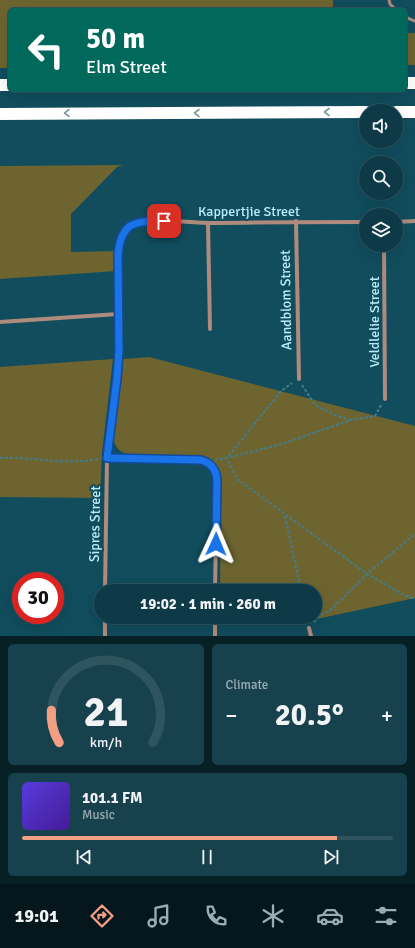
<!DOCTYPE html>
<meta charset="utf-8">
<style>
:root{--surface:#0d3a46;--page:#16414d;--text:#f1f3f6;--muted:#9aadb3;--line:#2d545f;--accent:#f39f82}
body{margin:0;font-family:Signika,sans-serif;background:var(--page);color:var(--text);height:100vh;display:flex;flex-direction:column;font-size:15px;white-space:nowrap}
*{box-sizing:border-box;margin:0}
p{font-size:13px;color:var(--muted)}
.icon{flex:none;width:22px;height:22px;fill:none;stroke:currentColor;stroke-width:2;stroke-linecap:round;stroke-linejoin:round}
.map{position:relative;height:636px;overflow:hidden}
.details{display:flex;flex-direction:column;gap:8px;padding:8px;background:#072026;flex:1}
.details>*{flex:none}
.top-card{position:absolute;left:8px;top:8px;width:399px;height:84px;border-radius:6px;box-shadow:0 4px 16px #0002,0 0 0 1px var(--line);background:#00695c;color:#fff;overflow:hidden}
.tools{position:absolute;left:359px;top:104px;display:grid;gap:8px}
.tools a{display:grid;place-items:center;width:44px;height:44px;border-radius:50%;background:var(--surface);box-shadow:0 4px 16px #0002,0 0 0 1px var(--line);font-size:20px}
.speed{position:absolute;left:12px;top:572px;display:flex;gap:8px;font-size:20px;font-weight:700;text-align:center}
.speed>*{display:grid;place-content:center;width:52px;height:52px;border-radius:50%;background:var(--surface);box-shadow:0 4px 16px #0002,0 0 0 1px var(--line);line-height:1}
.speed .limit{border:6px solid #d22;background:#fff;color:#111}
.pin{position:absolute;display:grid;place-items:center;width:34px;height:34px;color:#fff;margin:-17px;border-radius:8px;box-shadow:0 2px 6px #0006}
.me{position:absolute;width:44px;margin:-22px;rotate:1deg;stroke-linejoin:round;filter:drop-shadow(0 0 3px #0008)}
.turn{display:flex;align-items:center;gap:14px;height:84px;padding:0 12px;font-size:18px}
.turn .icon{width:52px;height:52px;stroke-width:2.5}
.turn b{display:block;font-size:28px;line-height:34px}
.big{font-size:30px;font-weight:700;line-height:1.1}
.details .tile{flex:1;display:flex;flex-direction:column;justify-content:center;gap:6px;min-width:0;padding:0 14px;border-radius:6px;background:var(--page)}
.details .dial{align-items:center;gap:0}
.dial svg{height:104px;overflow:visible;fill:none;stroke:var(--line);stroke-width:7;stroke-linecap:round;text-anchor:middle}
.dial text{fill:var(--text);stroke:none}
.song{display:flex;align-items:center;gap:12px}
.cover{width:48px;height:48px;border-radius:6px;background:linear-gradient(135deg,hsl(250 70% 55%),hsl(260 70% 35%))}
.played{height:4px;border-radius:2px;background:linear-gradient(90deg,var(--accent) 85%,var(--line) 85%)}
.keys{display:flex;justify-content:space-around;direction:ltr}
.heat{display:flex;justify-content:space-between;align-items:center;font-size:22px;direction:ltr}
.details .tiles{flex:1;display:grid;gap:8px;grid-template-columns:1fr 1fr}
.tile:last-child{grid-column:span 2}
.trip{position:absolute;left:94px;top:584px;width:228px;height:40px;border-radius:20px;background:var(--surface);box-shadow:0 4px 16px #0002,0 0 0 1px var(--line);font-weight:700;line-height:40px;text-align:center}
.dock{display:flex;height:64px;justify-content:space-around;align-items:center;background:#05171c;color:var(--muted)}
.dock .icon{width:28px;height:28px}
.dock .selected{color:var(--accent)}
.dock b{font-size:18px;color:var(--text)}
.map>svg:first-child{display:block}
.green{fill:#6d6430}
.lines{fill:none;stroke-linecap:round;stroke-linejoin:round}
.path{stroke:#447d8d;stroke-width:2;stroke-dasharray:3 2;stroke-linecap:butt}
.service{stroke:#af8b7e;stroke-width:3}
.minor{stroke:#af8b7e;stroke-width:4}
.motorway{stroke:#fff;stroke-width:12}
.oneway{stroke:#7c9da6}
.route-casing{stroke:#114b97;stroke-width:10}
.route{stroke:#1a73e8;stroke-width:7}
.labels{text-anchor:middle;dominant-baseline:central;stroke-width:4;stroke-linejoin:round;paint-order:stroke}
.street-label{font-size:14px;fill:#bcecfc;stroke:#114d5d}
</style>
<div class="map">
<svg width="415" height="636" viewBox="0 0 415 636">
<rect width="100%" height="100%" fill="#114d5d"/>
<!-- green -->
<g class="green">
<path d="M0,0H333V10H10V68H0Z"/>
<rect x="405" y="33" width="10" height="32"/>
<path d="M123,165L117,167L71,214V252L117,251V271L0,279V166Z"/>
<path d="M149,357L415,426V598L307,621V623H286L284,618H220L315,617V591H220L221,479C220,468 215,461 204,457L132,455C121,454 115,448 113,438L122,377L123,359Z"/>
<path d="M113,359L102,453L100,498L0,497V367Z"/>
</g>
<g class="lines">
<!-- path -->
<g class="path">
<path d="M302,385L315,405L335,415L350,420"/>
<path d="M381,405L375,416L351,420L282,444L227,458L237,479L367,574L404,595L415,599"/>
<path d="M0,458C15,457 29,459 44,460C63,462 82,462 100,459"/>
<path d="M215,460L227,458L281,391L292,383"/>
<path d="M285,516L301,591"/>
<path d="M314,622L319,616L332,609L367,574L415,534"/>
</g>
<!-- service -->
<g class="service">
<path d="M389,0L390,4L396,10"/>
<path d="M405,17L415,21"/>
</g>
<!-- minor -->
<g class="minor">
<path d="M296,221L299,379"/>
<path d="M396,222L415,221"/>
<path d="M208,223L210,329"/>
<path d="M384,245L385,399"/>
<path d="M0,322L118,314"/>
<path d="M107,458L200,460C210,462 216,469 217,480L215,591"/>
<path d="M105,591L107,458L117,378L119,350L118,255C119,242 120,231 133,225C149,217 191,223 210,223C262,222 314,222 366,222"/>
<path d="M309,628L311,636"/>
<path d="M105,636V617"/>
<path d="M215,636V617"/>
</g>
<!-- motorway -->
<g class="motorway">
<path d="M405,83H415"/>
<path d="M0,85H10"/>
<path d="M396,112H415"/>
<path d="M0,114L366,112"/>
</g>
</g>
<!-- one-way arrows -->
<defs><path id="oneway-chevron" d="M-2-3.5L2.5 0L-2 3.5" fill="none" stroke-width="1.6" stroke-linecap="round" stroke-linejoin="round"/></defs>
<g class="oneway">
<use href="#oneway-chevron" transform="translate(327 112) rotate(180)"/>
<use href="#oneway-chevron" transform="translate(67 113) rotate(180)"/>
<use href="#oneway-chevron" transform="translate(197 113) rotate(180)"/>
</g>
<g class="lines">
<defs>
<path id="route" d="M164,221C134,221 121,222 118,255L119,350L117,378L107,458L200,460C210,462 216,469 217,480L216,544"/>
</defs>
<!-- route casing -->
<use href="#route" class="route-casing"/>
<!-- route -->
<use href="#route" class="route"/>
</g>
<g class="labels">
<!-- street labels -->
<g class="street-label">
<text x="249" y="211">Kappertjie Street</text>
<text transform="translate(286 300) rotate(-91)">Aandblom Street</text>
<text transform="translate(374 322) rotate(-90)">Veldlelie Street</text>
<text transform="translate(95 524) rotate(-89)">Sipres Street</text>
</g>
</g>
</svg>
<div class="tools">
<a><svg class="icon" aria-label="sound" viewBox="0 0 24 24"><path d="M4 9h4l5-4v14l-5-4H4zM17 9q2 3 0 6"/></svg></a>
<a><svg class="icon" aria-label="search" viewBox="0 0 24 24"><circle cx="10" cy="10" r="6"/><path d="M15 15l6 6"/></svg></a>
<a><svg class="icon" aria-label="layers" viewBox="0 0 24 24"><path d="M12 4l9 5-9 5-9-5zM3 14l9 5 9-5"/></svg></a>
</div>
<div class="speed"><div class="limit">30</div></div>
<div class="pin" style="left:164px;top:221px;background:#d93025"><svg class="icon" aria-label="arrive" viewBox="0 0 24 24"><path d="M6 21V4h12l-3 4 3 4H6"/></svg></div>
<svg class="me" style="left:216px;top:544px" viewBox="-20 -20 40 40"><path d="M0-17L14 15 0 8-14 15z" fill="#1a73e8" stroke="#fff" stroke-width="4"/></svg>
<div class="trip">19:02 · 1 min · 260 m</div>
<div class="top-card">
<div class="turn"><svg class="icon" aria-label="left" viewBox="0 0 24 24"><path d="M17 20v-9H6M10 6l-5 5 5 5"/></svg><div><b>50 m</b>Elm Street</div></div>
</div>
</div>
<section class="details">
<div class="tiles">
<div class="tile dial"><svg viewBox="0 0 100 80">
<path d="M14 69A42 42 0 1 1 86 69"/>
<path d="M14 69A42 42 0 0 1 8 44" stroke="#f39f82"/>
<text x="50" y="56" font-size="32" font-weight="700">21</text>
<text x="50" y="72" font-size="11">km/h</text>
</svg></div>
<div class="tile"><p>Climate</p>
<div class="heat"><a>−</a><b class="big">20.5°</b><a>+</a></div>
</div>
<div class="tile">
<div class="song"><i class="cover"></i><div><b>101.1 FM</b><p>Music</p></div></div>
<div class="played"></div>
<div class="keys"><svg class="icon" aria-label="previous" viewBox="0 0 24 24"><path d="M18 5L8 12l10 7zM5 5v14"/></svg><svg class="icon" aria-label="pause" viewBox="0 0 24 24"><path d="M8 5v14M16 5v14"/></svg><svg class="icon" aria-label="next" viewBox="0 0 24 24"><path d="M6 5l10 7-10 7zM19 5v14"/></svg></div>
</div>
</div>
</section>
<nav class="dock">
<b>19:01</b>
<svg class="icon selected" aria-label="directions" viewBox="0 0 24 24"><path d="M12 3l9 9-9 9-9-9zM9 14v-3h6M13 9l2 2-2 2"/></svg>
<svg class="icon" aria-label="music" viewBox="0 0 24 24"><path d="M9 18V5l10-2v13"/><circle cx="6" cy="18" r="3"/><circle cx="16" cy="16" r="3"/></svg>
<svg class="icon" aria-label="phone" viewBox="0 0 24 24"><path d="M5 4h4l2 5-3 2q2 4 5 5l2-3 5 2v4C11 20 4 13 5 4z"/></svg>
<svg class="icon" aria-label="climate" viewBox="0 0 24 24"><path d="M12 3v18M4 7l16 10M4 17L20 7"/></svg>
<svg class="icon" aria-label="car" viewBox="0 0 24 24"><path d="M5 17H2v-5l4-1 3-4h7l3 4 3 1v5h-3M9 17h6M6 11h13"/><circle cx="7" cy="17" r="2"/><circle cx="17" cy="17" r="2"/></svg>
<svg class="icon" aria-label="filters" viewBox="0 0 24 24"><path d="M4 7h16M4 17h16"/><circle cx="9" cy="7" r="2"/><circle cx="15" cy="17" r="2"/></svg>
</nav>
